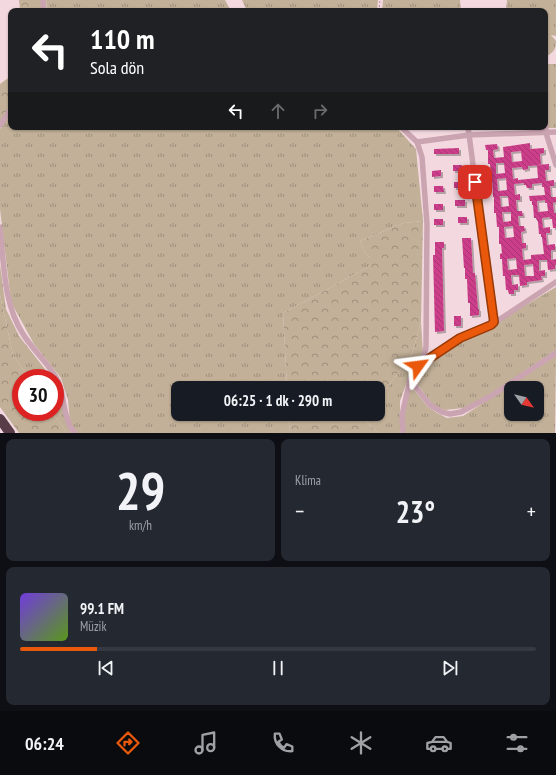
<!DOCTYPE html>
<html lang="tr">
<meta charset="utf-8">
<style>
:root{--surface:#171b24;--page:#242831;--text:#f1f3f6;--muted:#9ea1a6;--line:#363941;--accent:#ea580c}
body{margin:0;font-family:"PT Sans Narrow",sans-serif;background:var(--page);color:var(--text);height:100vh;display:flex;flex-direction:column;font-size:15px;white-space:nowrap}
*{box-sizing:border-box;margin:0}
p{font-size:13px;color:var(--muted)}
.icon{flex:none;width:22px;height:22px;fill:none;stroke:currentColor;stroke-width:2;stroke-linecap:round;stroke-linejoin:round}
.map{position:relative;height:433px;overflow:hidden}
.details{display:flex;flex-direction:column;gap:6px;padding:6px;background:#0d0f14;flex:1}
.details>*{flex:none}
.top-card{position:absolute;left:8px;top:8px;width:540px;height:122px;border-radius:8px;box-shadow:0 1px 3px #0004;background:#202124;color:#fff;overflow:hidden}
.needle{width:26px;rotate:124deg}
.fabs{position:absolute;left:504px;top:381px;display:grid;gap:8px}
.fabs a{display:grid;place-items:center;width:40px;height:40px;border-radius:8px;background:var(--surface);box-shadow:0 1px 3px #0004;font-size:20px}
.speed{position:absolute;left:12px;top:369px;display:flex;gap:8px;font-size:20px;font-weight:700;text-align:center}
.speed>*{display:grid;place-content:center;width:52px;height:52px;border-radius:50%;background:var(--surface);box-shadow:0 1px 3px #0004;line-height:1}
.speed .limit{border:6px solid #d22;background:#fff;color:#111}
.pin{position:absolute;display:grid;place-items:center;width:34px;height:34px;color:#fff;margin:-17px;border-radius:8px;box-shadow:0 2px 6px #0006}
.me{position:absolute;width:44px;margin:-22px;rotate:59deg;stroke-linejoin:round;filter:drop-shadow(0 0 3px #0008)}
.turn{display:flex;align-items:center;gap:14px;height:84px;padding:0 16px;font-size:18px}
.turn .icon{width:52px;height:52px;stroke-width:2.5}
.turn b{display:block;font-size:28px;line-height:34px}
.lanes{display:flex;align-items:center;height:38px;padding:0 16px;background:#0003;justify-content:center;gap:20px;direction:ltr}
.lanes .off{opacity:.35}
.big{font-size:30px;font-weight:800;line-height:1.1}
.details .tile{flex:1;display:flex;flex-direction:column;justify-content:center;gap:6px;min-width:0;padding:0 14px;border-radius:8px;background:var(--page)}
.details .dial{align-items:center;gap:0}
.dial b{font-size:52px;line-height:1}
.song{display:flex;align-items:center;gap:12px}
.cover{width:48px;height:48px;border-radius:6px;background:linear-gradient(135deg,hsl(260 70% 55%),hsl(90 70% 35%))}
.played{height:4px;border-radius:2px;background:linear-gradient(90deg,var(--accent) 15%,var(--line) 15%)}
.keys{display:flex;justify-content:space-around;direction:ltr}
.heat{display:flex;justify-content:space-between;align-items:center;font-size:22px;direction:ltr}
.details .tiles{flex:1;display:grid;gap:6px;grid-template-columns:1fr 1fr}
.tile:last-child{grid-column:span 2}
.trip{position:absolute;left:171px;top:381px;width:214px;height:40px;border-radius:8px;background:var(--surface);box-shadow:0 1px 3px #0004;font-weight:800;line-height:40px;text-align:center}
.dock{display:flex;height:64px;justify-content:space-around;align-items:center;background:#090b0e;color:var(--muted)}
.dock .icon{width:28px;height:28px}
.dock .selected{color:var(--accent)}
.dock b{font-size:18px;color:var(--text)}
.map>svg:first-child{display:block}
.grass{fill:url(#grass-tufts);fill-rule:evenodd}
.forest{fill:url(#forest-crowns)}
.building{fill:url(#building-back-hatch);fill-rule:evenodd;filter:url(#shadow)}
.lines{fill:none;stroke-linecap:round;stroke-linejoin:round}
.path{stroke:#b78f9d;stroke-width:1;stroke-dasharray:2 2;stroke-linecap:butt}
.minor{stroke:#cba4b1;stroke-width:5.5}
.motorway{stroke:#583d49;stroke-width:10}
.route-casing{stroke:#983908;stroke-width:10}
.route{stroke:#ea580c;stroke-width:7}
</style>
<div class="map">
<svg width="556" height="433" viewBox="0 0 556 433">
<defs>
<pattern id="grass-tufts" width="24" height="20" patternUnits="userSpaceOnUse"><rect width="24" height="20" fill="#c2b098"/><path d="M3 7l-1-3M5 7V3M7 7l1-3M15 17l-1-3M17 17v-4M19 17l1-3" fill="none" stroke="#9e8f7c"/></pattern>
<pattern id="forest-crowns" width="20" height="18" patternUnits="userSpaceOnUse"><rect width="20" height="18" fill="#c2b098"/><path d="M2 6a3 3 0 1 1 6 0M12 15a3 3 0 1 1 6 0" fill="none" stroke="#9e8f7c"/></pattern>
<pattern id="building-back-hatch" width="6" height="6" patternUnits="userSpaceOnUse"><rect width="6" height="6" fill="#cc3e8a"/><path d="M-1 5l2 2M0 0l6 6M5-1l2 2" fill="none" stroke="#a63471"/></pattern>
<filter id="shadow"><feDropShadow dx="2" dy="2" stdDeviation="0" flood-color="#0004"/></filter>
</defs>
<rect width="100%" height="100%" fill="#f3d9df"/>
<!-- grass -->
<g class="grass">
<path d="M46,0H225L231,11H47Z"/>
<path d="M242,0H378L377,11H247Z"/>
<path d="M383,0H460L461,11H382Z"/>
<path d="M507,0H556V36L551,35L556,41C556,50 553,53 545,57V11H506Z"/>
<path d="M545,64H556V128H539L545,127Z"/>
<path d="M11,113V127H396L416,149L423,221L404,223L360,241L364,251L370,258V266L283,313L287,388H178V414H289L290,433H77L70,422L68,400L61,378L34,344L11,302L0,209V129Z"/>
<path d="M0,265L6,309L19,336L52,378H29L13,355L0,295Z"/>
<path d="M556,287V350L487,396L464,408L445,410L434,406L414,380L420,367L463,339L493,327L507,316Z"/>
<path d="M421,322L423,355L408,379L400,401V433H378L364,419L368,414H378V400L412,354Z"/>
<path d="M556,356L555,433H405L404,415L411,386L428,407L437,413L447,418L463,416ZM511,388H537V414H511Z"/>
<path d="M55,383L61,394L66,421L71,433H67L52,412H55Z"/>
</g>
<!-- forest -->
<g class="forest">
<path d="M19,0H41L42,11H20Z"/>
<path d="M11,76V106L0,121V84Z"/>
<path d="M423,221L421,322L412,354L378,400V388H287L283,313L370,266V258L364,251L360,241L404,223Z"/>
<path d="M0,295L13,355L29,378H21V412H52L67,433H19L0,407Z"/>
<path d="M289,414H368L364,419L378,433H290Z"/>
</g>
<!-- building -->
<g class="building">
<path d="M530,143V149L544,148V153L540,154L541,165L528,166V169L523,170L522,167L512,168L513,179L518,178V180L538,178L537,165L549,164V170H545L546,181L554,180V186H550L551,197H556V202L553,203L554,213H556V228H553L552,219H550V217L542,218L543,228L550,227V233H546L547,245L555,244V250H551V260L556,259V265H555V269L548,270L547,260H539V271L545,270V276H541L542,280L527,282V285L520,286L519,275H511L512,285L518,284V290H514V294H509L508,290H506L505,276H503L502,259H500V254L502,253L501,244H499V227H497L496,213H494V197H493L492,179L490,180L489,174H491L490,164H488V150H486L485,145L497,144L498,149L493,150L494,158L504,157L503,147ZM521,151L522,161L512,162L511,152ZM496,163H504L505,173L496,174ZM506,178L507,190L498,191L497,179ZM524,183V185H526L527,188H532V184L542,183V187H544L545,195L529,196L530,201H532V205H533L534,218H536L538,222L539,234H541V237H542L544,254L531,255V259L523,260L522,249L526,248V243H522L521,232L525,231L524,226H519L518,216H523L522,211H517L516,200H520V194L515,195L514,184ZM500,196H508L509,206L501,207ZM545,200V203H547L548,211L538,212L537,201ZM502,212H511V221L503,222ZM513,226L514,237L505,238L504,227ZM516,258L517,269L508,270L507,259ZM533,264L534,276H525L524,265Z"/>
<path d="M459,148V154H434V149Z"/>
<rect x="453" y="165" width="9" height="6"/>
<path d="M441,170V176L432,177V171Z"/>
<rect x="454" y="182" width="10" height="6"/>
<path d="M434,186H443L444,192H434Z"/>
<rect x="455" y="200" width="10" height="6"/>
<rect x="434" y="204" width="9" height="6"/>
<rect x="458" y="217" width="9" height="6"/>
<rect x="434" y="219" width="9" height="6"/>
<path d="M462,238H471L473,273H475L478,309H479V315L470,316V303H468L467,279H465V268H464Z"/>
<path d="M435,242H444V248H442L444,331L435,332L433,255H435Z"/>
<rect x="454" y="316" width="7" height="10"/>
</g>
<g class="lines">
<!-- path -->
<path class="path" d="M379,11L380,0"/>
<!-- minor -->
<g class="minor">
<path d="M43,0L44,11"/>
<path d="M545,49L546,133L556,165"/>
<path d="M0,125L11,109"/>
<path d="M401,127L417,142L422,157L427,224L426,347L422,363"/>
<path d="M468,127L494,322"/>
<path d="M417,142L469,135L556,132"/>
<path d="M0,227C4,263 3,303 23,334C32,349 51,366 58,381C64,396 64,422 75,433"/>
<path d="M410,380L430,405L442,412L450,414L461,412L491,396L556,353"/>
<path d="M403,433L402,415L410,380L418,366L461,338L491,325L556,282"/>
</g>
<!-- motorway -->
<path class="motorway" d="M0,419L10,433"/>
</g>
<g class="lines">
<defs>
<path id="route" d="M418,366L460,338L491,325L494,322L475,182"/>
</defs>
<!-- route casing -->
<use href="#route" class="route-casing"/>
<!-- route -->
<use href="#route" class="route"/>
</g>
</svg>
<div class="fabs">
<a><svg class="needle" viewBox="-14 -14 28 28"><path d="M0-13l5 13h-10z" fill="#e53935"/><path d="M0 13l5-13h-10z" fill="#9ea1a6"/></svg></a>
</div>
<div class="speed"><div class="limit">30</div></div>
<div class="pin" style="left:475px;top:182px;background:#d93025"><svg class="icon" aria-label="arrive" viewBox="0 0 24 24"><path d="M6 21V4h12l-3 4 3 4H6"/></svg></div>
<svg class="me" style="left:418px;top:366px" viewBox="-20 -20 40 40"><path d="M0-17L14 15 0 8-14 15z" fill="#ea580c" stroke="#fff" stroke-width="4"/></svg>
<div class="trip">06:25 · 1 dk · 290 m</div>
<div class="top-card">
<div class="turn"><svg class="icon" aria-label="left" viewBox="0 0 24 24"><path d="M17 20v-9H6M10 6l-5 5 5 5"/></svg><div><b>110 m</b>Sola dön</div></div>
<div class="lanes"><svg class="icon" aria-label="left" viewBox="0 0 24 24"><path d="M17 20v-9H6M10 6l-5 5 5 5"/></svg><svg class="icon off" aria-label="ahead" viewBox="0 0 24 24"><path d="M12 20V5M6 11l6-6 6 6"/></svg><svg class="icon off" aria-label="right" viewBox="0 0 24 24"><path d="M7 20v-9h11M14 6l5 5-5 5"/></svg></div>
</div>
</div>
<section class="details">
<div class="tiles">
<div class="tile dial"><b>29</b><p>km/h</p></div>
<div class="tile"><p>Klima</p>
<div class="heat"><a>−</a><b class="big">23°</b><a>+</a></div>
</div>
<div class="tile">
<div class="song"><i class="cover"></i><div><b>99.1 FM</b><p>Müzik</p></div></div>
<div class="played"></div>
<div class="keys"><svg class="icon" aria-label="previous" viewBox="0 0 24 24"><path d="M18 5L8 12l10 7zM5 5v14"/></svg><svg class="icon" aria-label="pause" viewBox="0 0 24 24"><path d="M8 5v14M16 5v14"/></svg><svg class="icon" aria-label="next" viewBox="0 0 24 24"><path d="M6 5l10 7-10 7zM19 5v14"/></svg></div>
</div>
</div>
</section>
<nav class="dock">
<b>06:24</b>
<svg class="icon selected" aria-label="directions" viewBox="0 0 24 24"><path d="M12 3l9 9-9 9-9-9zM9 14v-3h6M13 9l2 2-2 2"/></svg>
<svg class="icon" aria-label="music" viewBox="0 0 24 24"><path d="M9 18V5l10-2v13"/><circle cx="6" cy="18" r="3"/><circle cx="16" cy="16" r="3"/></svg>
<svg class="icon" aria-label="phone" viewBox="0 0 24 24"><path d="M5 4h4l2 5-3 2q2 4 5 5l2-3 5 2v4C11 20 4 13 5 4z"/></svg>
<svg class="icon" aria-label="climate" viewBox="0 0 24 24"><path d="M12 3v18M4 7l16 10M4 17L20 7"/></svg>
<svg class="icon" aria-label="car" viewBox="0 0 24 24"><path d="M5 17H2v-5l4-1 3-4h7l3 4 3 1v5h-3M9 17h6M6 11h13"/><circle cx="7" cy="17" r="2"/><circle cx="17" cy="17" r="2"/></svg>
<svg class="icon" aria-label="filters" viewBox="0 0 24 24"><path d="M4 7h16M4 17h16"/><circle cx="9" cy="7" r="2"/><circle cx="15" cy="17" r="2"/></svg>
</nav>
